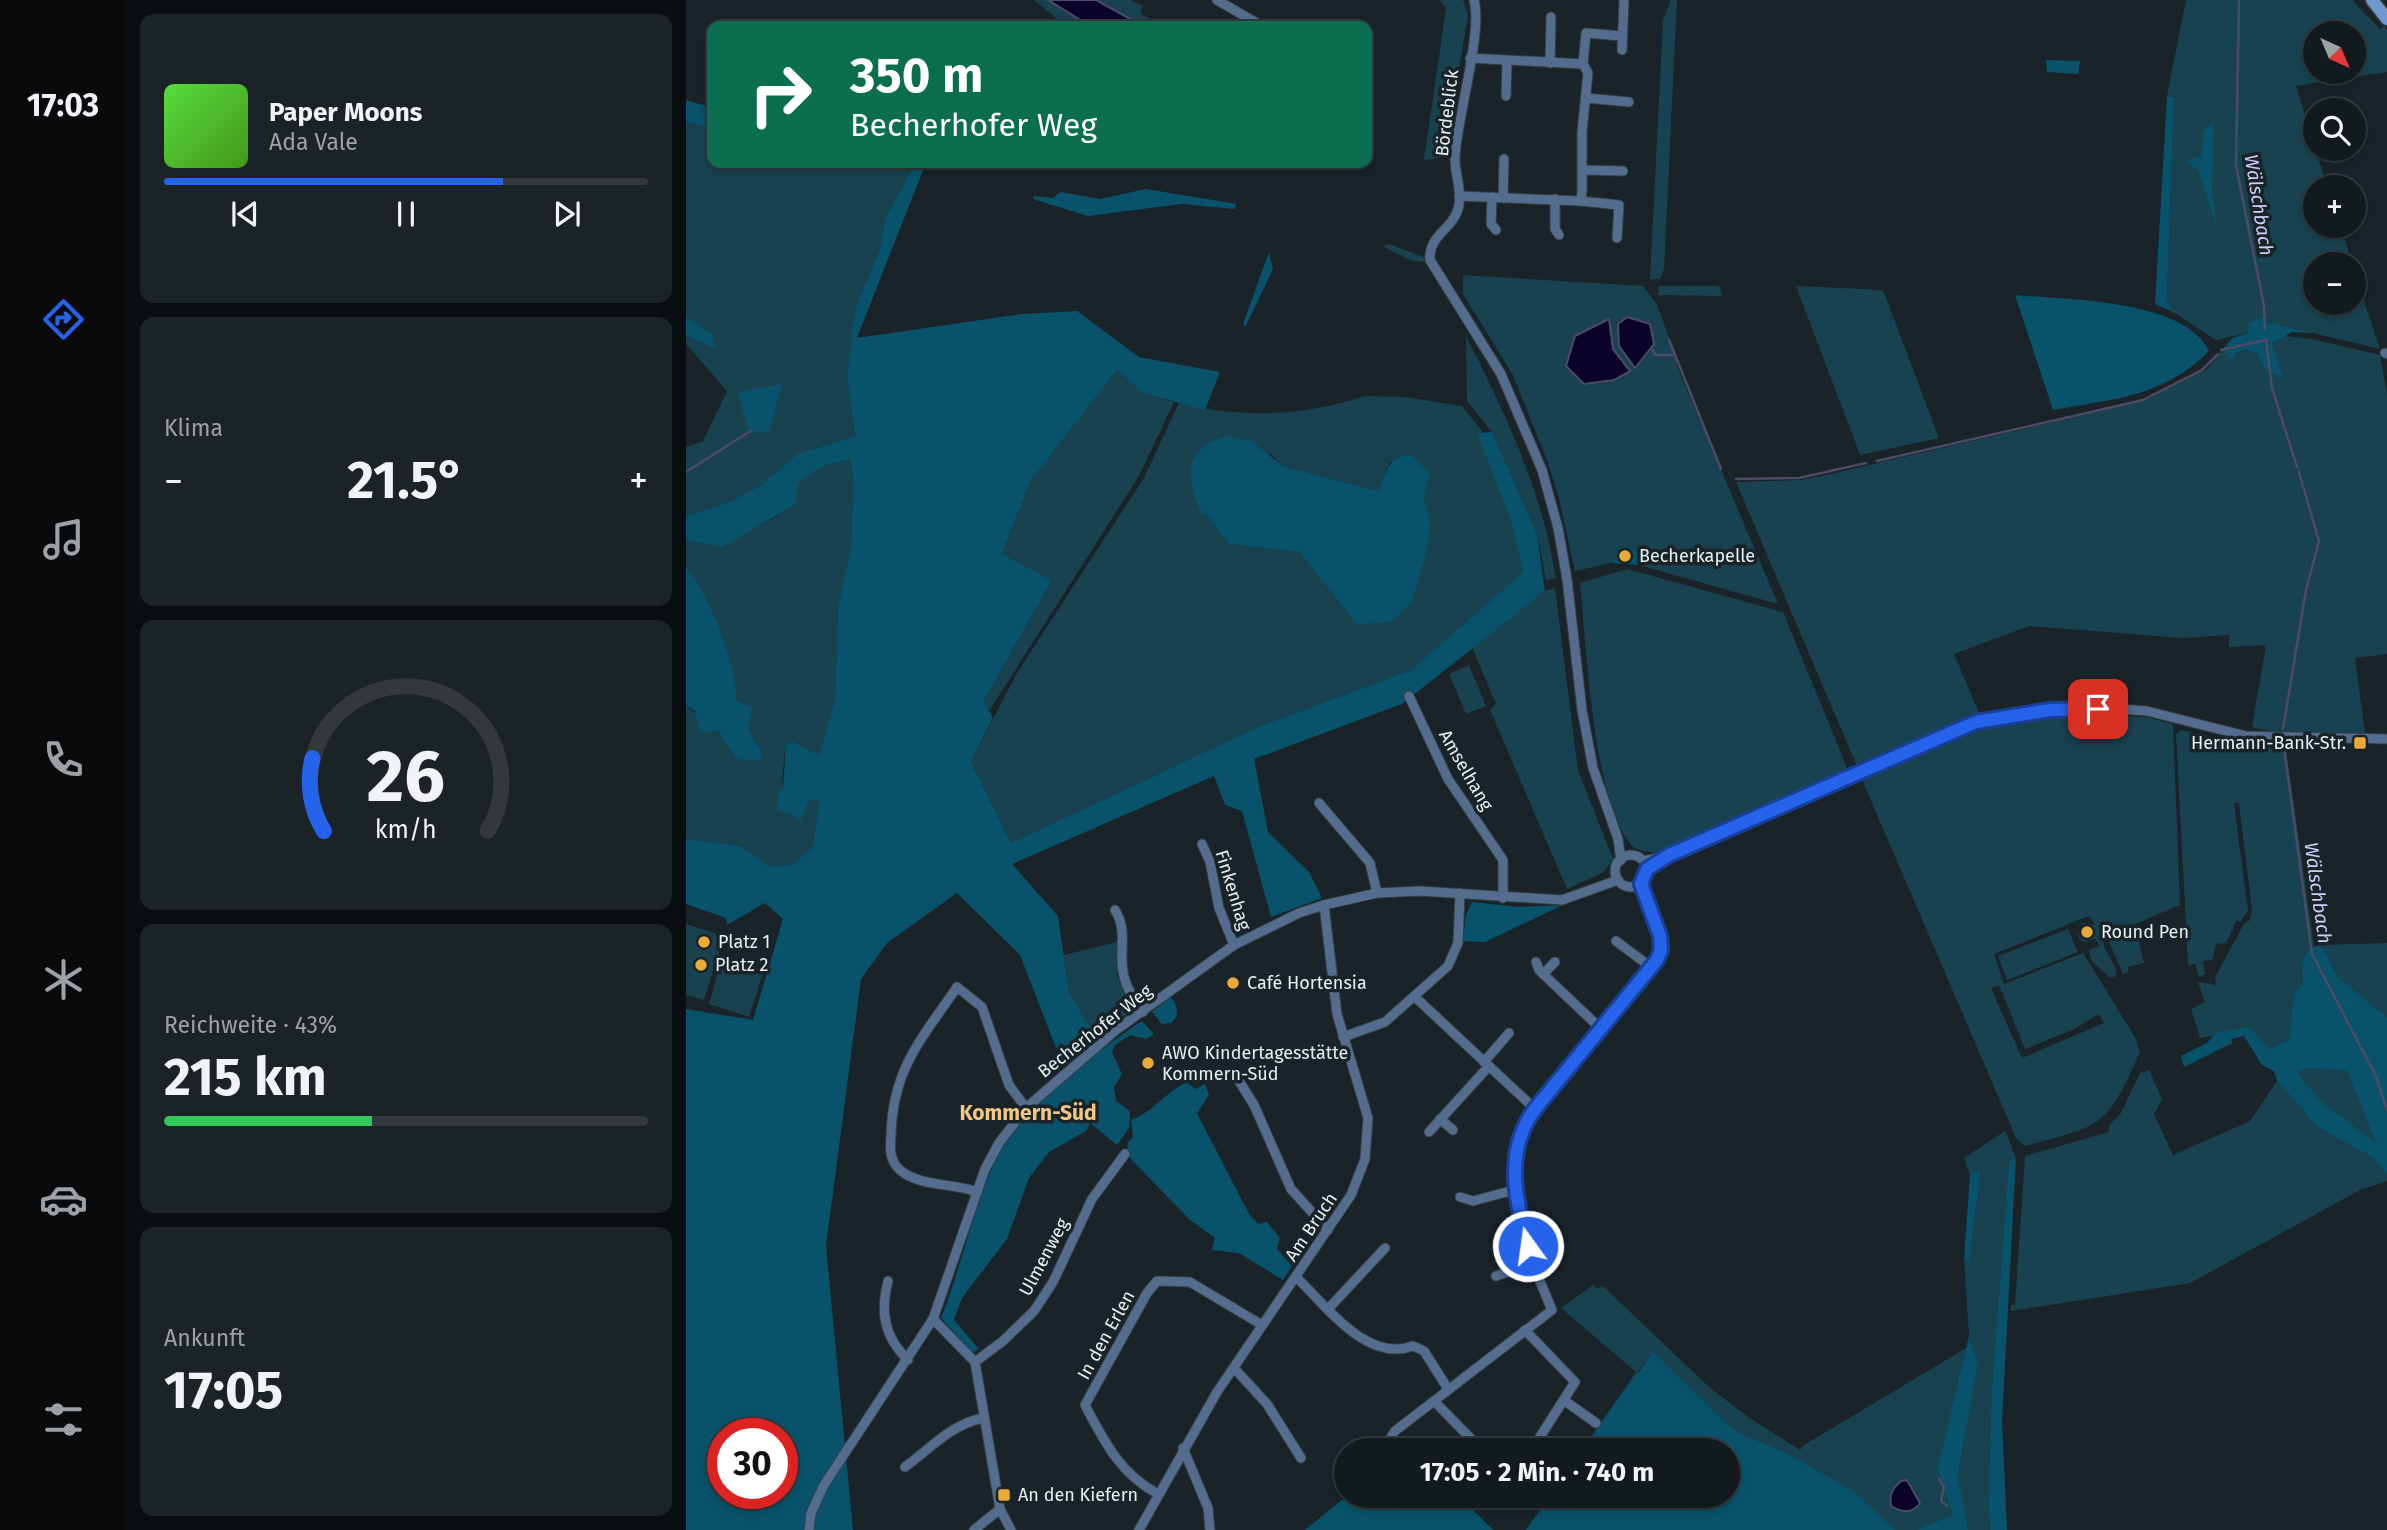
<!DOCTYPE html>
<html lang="de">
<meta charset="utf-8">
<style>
:root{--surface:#131a1e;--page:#1c2327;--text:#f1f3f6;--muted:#9da1a4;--line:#32383c;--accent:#2563eb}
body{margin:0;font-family:"Fira Sans",sans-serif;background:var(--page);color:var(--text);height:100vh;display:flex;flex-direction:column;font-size:26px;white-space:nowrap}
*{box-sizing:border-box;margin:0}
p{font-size:23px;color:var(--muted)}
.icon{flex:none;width:38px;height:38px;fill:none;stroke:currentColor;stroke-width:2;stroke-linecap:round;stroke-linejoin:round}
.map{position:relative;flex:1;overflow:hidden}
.sheet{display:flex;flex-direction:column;gap:14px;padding:14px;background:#0a0e10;width:560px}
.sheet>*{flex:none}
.hud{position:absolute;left:21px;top:21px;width:665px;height:147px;border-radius:14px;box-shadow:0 4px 10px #0003,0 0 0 2px var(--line);background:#0b6e4f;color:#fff;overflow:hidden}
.needle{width:46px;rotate:136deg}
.buttons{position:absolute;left:1617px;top:21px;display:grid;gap:14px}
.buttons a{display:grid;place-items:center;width:63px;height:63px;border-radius:50%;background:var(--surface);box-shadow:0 4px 10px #0003,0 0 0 2px var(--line);font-size:35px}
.speed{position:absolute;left:21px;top:1418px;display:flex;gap:14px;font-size:35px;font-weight:700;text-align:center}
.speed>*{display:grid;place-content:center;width:91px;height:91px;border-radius:50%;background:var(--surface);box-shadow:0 4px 10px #0003,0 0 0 2px var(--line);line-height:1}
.speed .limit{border:10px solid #d22;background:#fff;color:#111}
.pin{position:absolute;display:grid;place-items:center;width:60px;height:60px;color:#fff;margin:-30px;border-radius:14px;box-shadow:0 4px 10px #0006}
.me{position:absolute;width:77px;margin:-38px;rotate:346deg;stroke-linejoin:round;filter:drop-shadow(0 0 5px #0008)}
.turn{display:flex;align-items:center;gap:24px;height:147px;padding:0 28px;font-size:32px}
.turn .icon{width:91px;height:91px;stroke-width:2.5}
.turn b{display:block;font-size:49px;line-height:60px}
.big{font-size:52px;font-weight:700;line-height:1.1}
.sheet .card{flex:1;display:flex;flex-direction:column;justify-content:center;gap:10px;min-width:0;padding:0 24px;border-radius:14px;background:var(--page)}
.sheet .dial{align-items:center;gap:0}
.dial svg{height:182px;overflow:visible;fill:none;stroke:var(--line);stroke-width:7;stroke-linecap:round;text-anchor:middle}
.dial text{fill:var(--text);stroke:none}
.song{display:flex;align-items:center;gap:21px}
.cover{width:84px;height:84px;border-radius:10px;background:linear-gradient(135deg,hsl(110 70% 55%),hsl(100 70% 35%))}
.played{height:7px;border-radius:4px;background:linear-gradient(90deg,var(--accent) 70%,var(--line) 70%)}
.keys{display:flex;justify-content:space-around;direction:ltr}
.heat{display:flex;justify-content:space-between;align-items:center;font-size:38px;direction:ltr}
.charge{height:10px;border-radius:5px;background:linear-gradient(90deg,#34c759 43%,var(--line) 0)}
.trip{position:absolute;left:648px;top:1438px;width:406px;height:70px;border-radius:35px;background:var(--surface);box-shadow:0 4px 10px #0003,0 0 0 2px var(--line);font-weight:700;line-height:70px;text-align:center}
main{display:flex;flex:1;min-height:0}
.menu{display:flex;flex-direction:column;width:126px;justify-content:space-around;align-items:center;background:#080a0c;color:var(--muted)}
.menu .icon{width:49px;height:49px}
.menu .selected{color:var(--accent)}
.menu b{font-size:32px;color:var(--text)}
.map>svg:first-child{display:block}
.green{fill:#194251;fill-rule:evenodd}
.forest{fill:#08536b;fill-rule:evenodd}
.water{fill:#0b032a;stroke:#4e4a66;stroke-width:2}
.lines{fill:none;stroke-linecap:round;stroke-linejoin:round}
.stream{stroke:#4e4a66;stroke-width:2.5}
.street-casing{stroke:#364044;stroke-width:11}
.secondary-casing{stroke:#364044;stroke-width:15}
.street{stroke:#546d8f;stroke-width:9}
.secondary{stroke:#7098ce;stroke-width:12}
.route-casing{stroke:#184099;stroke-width:18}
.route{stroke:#2563eb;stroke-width:12}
.poi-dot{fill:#e8ab37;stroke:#192328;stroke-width:2.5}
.labels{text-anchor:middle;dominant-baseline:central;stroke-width:7;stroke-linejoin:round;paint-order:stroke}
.street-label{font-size:18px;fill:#e9f0f2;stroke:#192328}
.poi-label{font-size:18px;fill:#e9f0f2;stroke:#192328;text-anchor:start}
.water-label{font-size:19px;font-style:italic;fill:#cecdfb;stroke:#192328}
.quarter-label{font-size:21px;font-weight:bold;fill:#f2c781;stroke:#192328}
</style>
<main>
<nav class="menu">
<b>17:03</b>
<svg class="icon selected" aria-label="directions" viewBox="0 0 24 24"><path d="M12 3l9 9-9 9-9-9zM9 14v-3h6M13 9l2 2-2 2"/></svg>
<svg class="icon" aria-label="music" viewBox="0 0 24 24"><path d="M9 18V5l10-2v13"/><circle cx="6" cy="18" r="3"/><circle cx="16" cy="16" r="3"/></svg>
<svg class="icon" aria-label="phone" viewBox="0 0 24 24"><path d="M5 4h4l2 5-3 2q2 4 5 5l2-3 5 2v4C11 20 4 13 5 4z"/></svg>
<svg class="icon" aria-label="climate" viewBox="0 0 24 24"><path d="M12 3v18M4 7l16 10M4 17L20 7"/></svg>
<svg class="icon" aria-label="car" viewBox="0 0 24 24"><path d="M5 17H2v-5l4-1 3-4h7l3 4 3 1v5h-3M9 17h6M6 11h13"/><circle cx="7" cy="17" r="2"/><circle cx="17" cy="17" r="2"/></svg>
<svg class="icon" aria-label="filters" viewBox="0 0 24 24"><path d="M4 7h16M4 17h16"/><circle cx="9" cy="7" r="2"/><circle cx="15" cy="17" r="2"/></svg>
</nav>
<section class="sheet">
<div class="card">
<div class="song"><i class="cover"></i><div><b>Paper Moons</b><p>Ada Vale</p></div></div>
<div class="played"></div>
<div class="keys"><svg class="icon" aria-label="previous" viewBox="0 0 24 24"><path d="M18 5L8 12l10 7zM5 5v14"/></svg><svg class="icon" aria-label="pause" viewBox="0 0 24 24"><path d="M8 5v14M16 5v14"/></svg><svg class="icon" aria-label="next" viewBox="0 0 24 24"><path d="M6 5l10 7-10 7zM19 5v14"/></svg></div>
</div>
<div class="card"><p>Klima</p>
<div class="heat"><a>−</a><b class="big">21.5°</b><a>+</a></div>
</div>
<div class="card dial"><svg viewBox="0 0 100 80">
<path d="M14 69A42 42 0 1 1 86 69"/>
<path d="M14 69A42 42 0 0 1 9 37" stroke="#2563eb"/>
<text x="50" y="56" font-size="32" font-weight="700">26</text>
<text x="50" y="72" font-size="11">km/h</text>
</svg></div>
<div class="card"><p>Reichweite · 43%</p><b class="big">215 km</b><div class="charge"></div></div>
<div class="card"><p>Ankunft</p><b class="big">17:05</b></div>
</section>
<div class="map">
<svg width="1701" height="1530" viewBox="0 0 1701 1530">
<rect width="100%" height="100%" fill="#192328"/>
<!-- green -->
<g class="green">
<path d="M348,0H444L457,6L454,13L476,26H380Z"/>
<path d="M754,0H777L782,15L758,157L738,160L760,8Z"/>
<path d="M985,0H991L978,269L974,279H964L977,20Z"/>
<path d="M1500,0H1666L1694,29L1698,26L1701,30V72L1610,86L1641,187H1629V226H1655L1666,264H1629V303H1668V272L1694,349L1581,322L1579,316L1562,333L1530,340L1487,312L1481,298L1488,97L1481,96ZM1629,33H1668V72H1629Z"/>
<path d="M0,122L26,129V163H240L238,168H231L199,219L193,252L173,298L161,378L169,436L111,454L75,485L45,501L0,516V447L17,441L41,391L0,344V335L28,348L27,334L0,316Z"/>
<path d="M704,244L737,257L740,262L723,260L697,246Z"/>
<path d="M777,275L957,286L970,303L992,360L990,364L1092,604L953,565L952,551L938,547L925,563L889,571L873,498L861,460L827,375L777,294Z"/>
<path d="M973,286H1033L1036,296L972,295Z"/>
<path d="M1110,286L1197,290L1253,438L1174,455Z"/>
<path d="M780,336C820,415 856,490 870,579L860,580L851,534L806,432L781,401Z"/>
<path d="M1599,336L1626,339L1694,355L1701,394V654L1669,658L1679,733L1583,731L1566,727L1580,645L1543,647V635L1497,638L1343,626L1268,654L1294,715L1170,764L1050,482L1114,480L1145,474L1457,401L1521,369L1536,350L1547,359L1550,353L1559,350L1571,353L1578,369L1596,377L1586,344Z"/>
<path d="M431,370L457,393L488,402L453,476L303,711L298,701L366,580L316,554L344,482Z"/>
<path d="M679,396L719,397L776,406L797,432L792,433L824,518L837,572L725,670L572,727L325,843L285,762L331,673L458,478L493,403C557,419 617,416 679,396ZM585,454L597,466L692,491L704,461L744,474L738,498L744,521L671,625L613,552L543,544L519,513Z"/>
<path d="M164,459L167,481L165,546L152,606L149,699L133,755L106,741L100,745C96,771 91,804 114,821L122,800H133L127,847L105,865L83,866L55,846L0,839V706L31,730L50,759L75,751L63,730L66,707L50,700L0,567V540L62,531L92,516L112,483L137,466Z"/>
<path d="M941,569L1097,612L1162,770L970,854C964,850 954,853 946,846C907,803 900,643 894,583Z"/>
<path d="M869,588L892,770L927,859L918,872L881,889L804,710L810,704L786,647L859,591Z"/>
<path d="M783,665L800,706L780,714L763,674Z"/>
<path d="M1363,713L1459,717L1487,724L1494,905L1449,924L1458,963L1442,967V972L1437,974L1421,937L1417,944L1430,970V976L1424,978L1405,960L1403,950L1414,946L1409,939L1397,942L1391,935L1397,923L1409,925L1403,916L1308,954L1318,984L1397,953L1449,1037L1454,1052C1420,1128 1418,1125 1339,1146L1330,1138L1177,782L1178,776L1274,736ZM1313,985L1339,1049L1388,1029L1413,1014L1418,1023L1336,1058L1305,988Z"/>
<path d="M1495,730L1545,741L1599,742L1628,946L1624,947L1616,960L1617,984L1608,992L1603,1040L1583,1049L1564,1027L1514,1038L1505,1009L1519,1002L1512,982L1530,985L1529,977L1558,924L1564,920L1566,910L1553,803H1548L1562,911L1555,921H1550L1540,943L1530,944L1526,960L1517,961L1519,974L1513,977L1509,964L1502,965L1490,734Z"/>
<path d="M0,924L38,936L18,1000L0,995Z"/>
<path d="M1382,929L1392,952L1321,980L1312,956Z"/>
<path d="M431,942V975L446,1010L411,1038L383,993L378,955Z"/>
<path d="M1701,943V1017L1652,977L1635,945Z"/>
<path d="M35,961L77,973L63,1017L23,1004Z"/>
<path d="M1624,1068L1661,1071L1692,1145L1635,1101L1611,1072Z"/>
<path d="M1463,1070L1476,1099L1468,1114L1487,1155L1564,1121L1591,1081L1631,1127L1686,1157L1701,1174V1181L1674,1190L1504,1283L1325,1311V1305L1329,1304L1339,1156L1423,1132V1125L1435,1113L1454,1073Z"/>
<path d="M1319,1131L1330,1158L1323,1163L1306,1385L1302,1506L1305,1530H1282L1272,1474L1292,1366L1283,1336L1278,1259L1283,1262L1295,1170L1284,1175L1278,1158Z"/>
<path d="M907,1285L910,1289L917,1286L1023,1387L1062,1417L1114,1450L1118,1445L1280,1348L1251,1469L1274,1530H840L864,1496H1041V1451H895L950,1372L875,1308ZM967,1353L1047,1429L951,1372Z"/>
</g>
<!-- forest -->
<g class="forest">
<path d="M1360,60L1394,61L1392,74L1361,72Z"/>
<path d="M1481,96L1488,97L1481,298L1487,312L1469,304Z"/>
<path d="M0,100L26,108V129L0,122Z"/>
<path d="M1528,121L1526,192L1531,229L1512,170L1500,161L1515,156L1518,131Z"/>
<path d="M231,168H238L171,338L335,314L391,311L453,357L534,372L519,410L457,393L431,370L344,482L316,554L366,580L298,701L307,718L285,762L325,843L572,727L725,670L837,572L824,518L791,433L806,432L851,534L859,591L716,704L568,759L582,832L623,872L636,898L585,917L556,811L539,805L528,776L326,864L372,916L383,993L411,1038L377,1066L334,955L271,893L201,943L175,979L140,1246L167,1530H0V1009L67,1020L97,919L79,903L41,925L40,918L0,904V839L55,846L83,866L105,865L127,847L133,800L122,801L114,822L103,813L91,811L92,793L97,788L100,745L106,741L133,755L149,699L152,606L165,546L167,481L164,459L137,466L112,483L110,504L37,547L0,540V516L45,501L75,485L111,454L169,436L161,378L168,318L173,298L193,252L199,219L225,171ZM37,1433H96V1493H37Z"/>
<path d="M460,189L551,204L548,209L496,204L402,216L347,199L348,196L367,198L375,192L414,199Z"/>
<path d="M583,252L587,269L560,326L557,324Z"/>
<path d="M1329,295C1381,300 1498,299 1523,351C1479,397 1426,399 1367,410Z"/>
<path d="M0,316L27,334L29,349L0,335Z"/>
<path d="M1579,316L1581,322L1627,333L1606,332L1586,344L1597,378L1578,369L1571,353L1559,350L1550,353L1547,360L1536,350L1546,338L1562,333L1563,323Z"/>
<path d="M96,384L83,432L63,433L52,392Z"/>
<path d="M541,436L565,441L597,466L692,491C701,472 701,456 726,455L744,474L738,498L744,521L740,555L725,603L707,621L671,625L613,552L543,544L519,513L516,514C499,478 497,448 541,436Z"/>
<path d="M938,547L952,551L953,565L925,563Z"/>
<path d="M0,567C18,583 55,675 50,700L66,707L63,730L75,751L76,761L50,759L31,730L15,733L9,711L0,706Z"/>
<path d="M786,902L832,907L877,905L799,942L777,941L780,915Z"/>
<path d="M1635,945L1652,977L1701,1017V1174L1686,1157L1631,1127L1591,1081L1588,1071L1576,1065L1558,1036L1545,1039L1546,1043L1498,1067L1495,1056L1521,1043L1530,1033L1564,1027L1583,1049L1603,1040L1608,992L1617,984L1616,960L1624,947ZM1624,1068L1661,1071L1691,1144L1635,1101L1611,1072Z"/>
<path d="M485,997C492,1005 494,1016 485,1023L476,1024L466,1012Z"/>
<path d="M456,1021L468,1034L460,1039L444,1035L429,1045L426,1052L436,1074L428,1087L430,1101L444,1111L443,1128L431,1145L404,1123L400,1131L363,1152L343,1178L321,1239L276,1298L268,1320L293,1349L286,1353L255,1318C274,1270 285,1218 305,1170C329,1111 404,1056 456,1021Z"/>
<path d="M501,1082L509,1089L519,1084L523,1095L511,1113L563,1214L572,1224L581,1222L594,1238L591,1249L606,1266L597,1280L553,1253L526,1250L529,1238L504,1220L441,1155L442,1143L447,1137L445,1120C469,1111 478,1093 501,1082Z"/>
<path d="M1330,1158L1316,1421L1321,1530H1305L1302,1506L1306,1385L1323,1162Z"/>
<path d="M1295,1169L1283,1263L1278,1259L1284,1175Z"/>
<path d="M1283,1336L1292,1366L1272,1474L1282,1530H1231L1267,1515L1251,1469Z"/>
<path d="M967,1352L1050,1432L1100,1453L1167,1491L1209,1530H840L864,1496H1041V1451H895Z"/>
<path d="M661,1496H773L807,1530H619Z"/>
</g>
<!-- water -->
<g class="water">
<path d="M362,0H410L457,26H404Z"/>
<path d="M941,317L964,324L968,344L949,368L933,346L932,324Z"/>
<path d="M923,319L927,349L944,371L928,380L898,384L880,366L889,336Z"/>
<path d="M1221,1480L1234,1503C1226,1515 1215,1512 1205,1506C1203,1494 1206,1489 1215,1481Z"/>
</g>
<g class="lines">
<!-- stream -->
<g class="stream">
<path d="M1553,0L1550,165L1578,306L1579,329"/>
<path d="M983,340L1035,469"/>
<path d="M967,350L969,355H987"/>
<path d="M1535,350L1580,340L1586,388L1611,467"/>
<path d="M1191,461L1457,400L1516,370L1532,354"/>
<path d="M0,472L66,430"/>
<path d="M1050,479L1113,478L1180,463"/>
<path d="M1597,729L1620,590L1633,541L1613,472"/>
<path d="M1598,747L1626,954L1690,1076L1701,1110"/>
<path d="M1253,1479L1258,1487L1255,1501L1261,1506"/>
</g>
<defs>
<g id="street">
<path d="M531,0L574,25L591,26"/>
<path d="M788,0C797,32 771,118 769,156C768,172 776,189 773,205C769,229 742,234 744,260L815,374L856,470L872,528L881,579L896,710L907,768L932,839L935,860"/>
<path d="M936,50L938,0"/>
<path d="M864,63L865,17"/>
<path d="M897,64L900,33L936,36"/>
<path d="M820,96L821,61"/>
<path d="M900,98L943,102"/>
<path d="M897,170L937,171"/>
<path d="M773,196L895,201L896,191V132L902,73L897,64L784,58"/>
<path d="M806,197L805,224L810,230"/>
<path d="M817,198L818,159"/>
<path d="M869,199V229L873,235"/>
<path d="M895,201L933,205L931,238"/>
<path d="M1699,353L1701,354"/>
<path d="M723,696L762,779L817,860V898"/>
<path d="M633,803L684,863L691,893"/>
<path d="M516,844L524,862L533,908L548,945"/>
<circle cx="945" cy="871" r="16"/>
<path d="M958,861L983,855L1170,772L1301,718L1364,710L1434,709L1461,711L1560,736L1701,739"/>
<path d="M429,910C442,931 433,949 437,971C439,987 448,999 457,1012"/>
<path d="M930,941L966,968"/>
<path d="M850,962L853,970L915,1029"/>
<path d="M857,974L869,962"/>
<path d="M729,997L849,1109"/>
<path d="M657,1037L699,1022L762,966L772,943L774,893"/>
<path d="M798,1062L823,1033"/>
<path d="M553,1081L568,1105L605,1189L642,1230"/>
<path d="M754,1119L767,1130"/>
<path d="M743,1132L803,1066"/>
<path d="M291,1192C268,1183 234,1187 214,1170C203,1160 204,1149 205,1135C207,1068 235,1040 271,987L296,1007L323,1085L340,1108"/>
<path d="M774,1197L787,1201L828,1190"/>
<path d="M810,1276L847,1264"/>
<path d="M610,1277C641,1306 680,1363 727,1346L738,1351L762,1389"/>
<path d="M202,1281C194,1312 198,1337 222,1360"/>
<path d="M643,1308L699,1248"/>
<path d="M247,1319L289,1362L314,1509L325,1530"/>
<path d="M839,1330L889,1382L845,1451"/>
<path d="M289,1362L317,1341L348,1311L367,1282L406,1199L439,1154"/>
<path d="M548,1368L581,1404L615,1458"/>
<path d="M748,1401L797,1451"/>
<path d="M879,1401L910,1423"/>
<path d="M497,1448L522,1508L524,1530"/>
<path d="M696,1451L709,1431L866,1310C840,1249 806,1170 849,1109L971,960L975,949L974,936L955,884"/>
<path d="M219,1467C245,1448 264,1425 297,1418"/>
<path d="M472,1494C434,1474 418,1441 399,1405L461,1293L471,1281L504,1282L576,1325"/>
<path d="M123,1530L125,1513L138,1485L247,1319L299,1169L313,1143L340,1108L430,1030L548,945L613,913L638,905L691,893L734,891L876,900L932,880"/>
<path d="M288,1530L314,1509"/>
<path d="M453,1530L531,1392L665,1195L679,1159L682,1118L651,1014L638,905"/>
</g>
<path id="secondary" d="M1686,0L1701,19"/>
</defs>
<!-- street casing -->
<use href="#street" class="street-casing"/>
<!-- secondary casing -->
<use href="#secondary" class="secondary-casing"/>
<!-- street -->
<use href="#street" class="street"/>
<!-- secondary -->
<use href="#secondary" class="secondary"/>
</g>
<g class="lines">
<defs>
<path id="route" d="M842,1246C829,1199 818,1151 849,1109L971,960L975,950L974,936L955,884L961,869L983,855L1290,722L1364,710L1412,709"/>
</defs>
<!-- route casing -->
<use href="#route" class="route-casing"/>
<!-- route -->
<use href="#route" class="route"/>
</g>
<!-- markers -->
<g class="poi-dot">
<circle cx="939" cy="556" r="7"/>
<rect x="1667" y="736" width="14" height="14" rx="3.5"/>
<circle cx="1401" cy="932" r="7"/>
<circle cx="18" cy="942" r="7"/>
<circle cx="15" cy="965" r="7"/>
<circle cx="547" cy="983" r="7"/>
<circle cx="462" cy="1063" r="7"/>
<rect x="311" y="1488" width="14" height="14" rx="3.5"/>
</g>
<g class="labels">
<!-- street labels -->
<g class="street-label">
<text transform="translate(761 113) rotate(-83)">Bördeblick</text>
<text transform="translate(780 770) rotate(60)">Amselhang</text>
<text transform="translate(547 890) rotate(73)">Finkenhag</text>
<text transform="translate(409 1031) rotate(-38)">Becherhofer Weg</text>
<text transform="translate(625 1227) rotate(-56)">Am Bruch</text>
<text transform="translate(358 1257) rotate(-62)">Ulmenweg</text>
<text transform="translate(420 1335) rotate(-61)">In den Erlen</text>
</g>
<!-- poi labels -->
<g class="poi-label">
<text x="953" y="556">Becherkapelle</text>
<text x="1660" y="743" text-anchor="end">Hermann-Bank-Str.</text>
<text x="1415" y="932">Round Pen</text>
<text x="32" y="942">Platz 1</text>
<text x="29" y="965">Platz 2</text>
<text x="561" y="983">Café Hortensia</text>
<text x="476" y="1053">AWO Kindertagesstätte<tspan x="476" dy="21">Kommern-Süd</tspan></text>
<text x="332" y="1495">An den Kiefern</text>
</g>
<!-- water labels -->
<g class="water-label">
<text transform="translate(1573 205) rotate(81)">Wälschbach</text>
<text transform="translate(1632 893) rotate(82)">Wälschbach</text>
</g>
<!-- quarter labels -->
<g class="quarter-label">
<text x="342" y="1113">Kommern-Süd</text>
</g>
</g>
</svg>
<div class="buttons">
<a><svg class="needle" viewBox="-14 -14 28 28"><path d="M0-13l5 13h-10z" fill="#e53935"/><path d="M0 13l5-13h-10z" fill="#9da1a4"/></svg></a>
<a><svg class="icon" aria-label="search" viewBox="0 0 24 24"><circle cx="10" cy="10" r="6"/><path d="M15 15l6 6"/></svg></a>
<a>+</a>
<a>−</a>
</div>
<div class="speed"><div class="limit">30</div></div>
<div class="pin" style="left:1412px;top:709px;background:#d93025"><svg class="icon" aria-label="arrive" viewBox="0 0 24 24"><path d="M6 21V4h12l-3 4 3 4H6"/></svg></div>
<svg class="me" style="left:842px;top:1246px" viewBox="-20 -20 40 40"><circle r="17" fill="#2563eb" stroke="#fff" stroke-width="3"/><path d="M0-11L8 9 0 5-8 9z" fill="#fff"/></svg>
<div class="trip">17:05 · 2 Min. · 740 m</div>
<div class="hud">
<div class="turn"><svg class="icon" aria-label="right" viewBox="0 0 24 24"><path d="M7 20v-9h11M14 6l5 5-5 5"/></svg><div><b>350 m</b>Becherhofer Weg</div></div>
</div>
</div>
</main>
